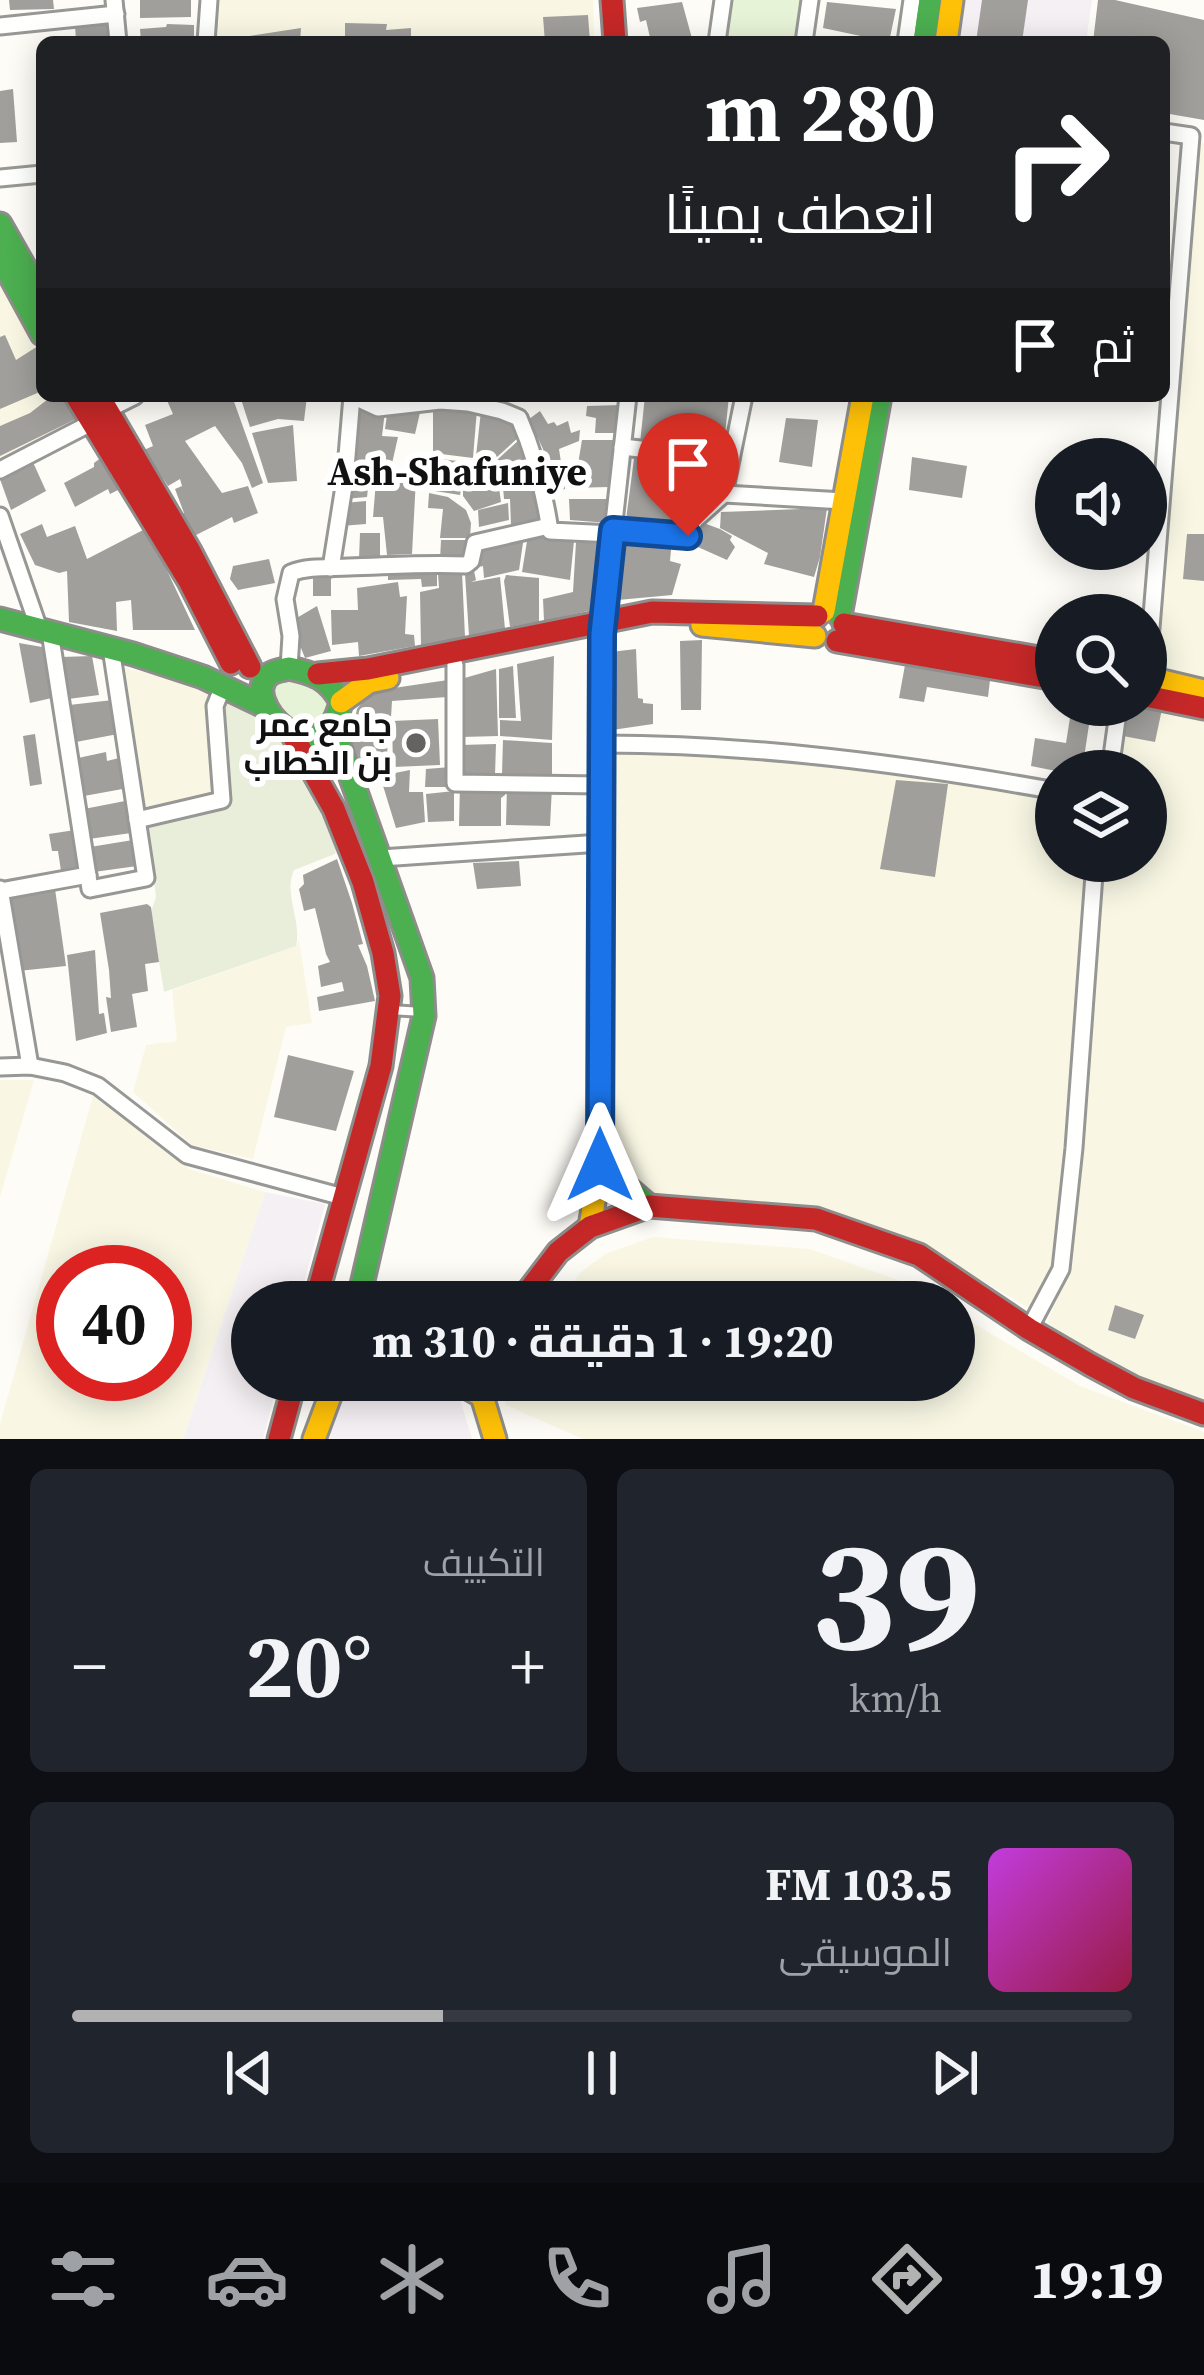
<!DOCTYPE html>
<html lang="ar">
<meta charset="utf-8">
<style>
:root{--surface:#171b24;--page:#20242c;--text:#f1f3f6;--muted:#9ea1a6;--line:#363941;--accent:#b2b2b3}
body{margin:0;font-family:"Source Serif 4",Cairo,serif;background:var(--page);color:var(--text);direction:rtl;height:100vh;display:flex;flex-direction:column;font-size:45px;white-space:nowrap}
*{box-sizing:border-box;margin:0}
p{font-size:39px;color:var(--muted)}
.icon{flex:none;width:66px;height:66px;fill:none;stroke:currentColor;stroke-width:2;stroke-linecap:round;stroke-linejoin:round}
.map{position:relative;height:1439px;overflow:hidden;direction:ltr}
.sheet{display:flex;flex-direction:column;gap:30px;padding:30px;background:#0d0f14;flex:1}
.sheet>*{flex:none}
.hud{position:absolute;left:36px;top:36px;width:1134px;height:366px;border-radius:18px;box-shadow:0 6px 30px #0003;direction:rtl;background:#202124;color:#fff;overflow:hidden}
.tools{position:absolute;left:1035px;top:438px;display:grid;gap:24px}
.tools a{display:grid;place-items:center;width:132px;height:132px;border-radius:50%;background:var(--surface);box-shadow:0 6px 30px #0003;font-size:60px}
.speed{position:absolute;left:36px;top:1245px;display:flex;gap:24px;font-size:60px;font-weight:700;text-align:center}
.speed>*{display:grid;place-content:center;width:156px;height:156px;border-radius:50%;background:var(--surface);box-shadow:0 6px 30px #0003;line-height:1}
.speed .limit{border:18px solid #d22;background:#fff;color:#111}
.pin{position:absolute;display:grid;place-items:center;width:102px;height:102px;color:#fff;margin:-123px -51px;border-radius:50% 50% 50% 0;rotate:-45deg;box-shadow:0 0 12px #0007}
.pin .icon{rotate:45deg}
.me{position:absolute;width:132px;margin:-66px;rotate:0deg;stroke-linejoin:round;filter:drop-shadow(0 0 9px #0008)}
.turn{display:flex;align-items:center;gap:42px;height:252px;padding:0 36px;font-size:54px}
.turn .icon{width:156px;height:156px;stroke-width:2.5}
.turn b{display:block;font-size:84px;line-height:102px}
.then{display:flex;align-items:center;height:114px;padding:0 36px;background:#0003;gap:24px;font-size:45px}
.big{font-size:90px;font-weight:700;line-height:1.1}
.sheet .tile{flex:1;display:flex;flex-direction:column;justify-content:center;gap:18px;min-width:0;padding:0 42px;border-radius:18px;background:var(--page)}
.sheet .dial{align-items:center;gap:0}
.dial b{font-size:156px;line-height:1}
.song{display:flex;align-items:center;gap:36px}
.cover{width:144px;height:144px;border-radius:18px;background:linear-gradient(135deg,hsl(290 70% 55%),hsl(340 70% 35%))}
.played{height:12px;border-radius:6px;background:linear-gradient(90deg,var(--accent) 35%,var(--line) 35%)}
.keys{display:flex;justify-content:space-around;direction:ltr}
.heat{display:flex;justify-content:space-between;align-items:center;font-size:66px;direction:ltr}
.sheet .tiles{flex:1;display:grid;gap:30px;grid-template-columns:1fr 1fr}
.tile:last-child{grid-column:span 2}
.trip{position:absolute;left:231px;top:1281px;width:744px;height:120px;border-radius:60px;background:var(--surface);box-shadow:0 6px 30px #0003;font-weight:700;line-height:120px;text-align:center;direction:rtl}
.dock{display:flex;height:192px;justify-content:space-around;align-items:center;background:#090b0e;color:var(--muted)}
.dock .icon{width:84px;height:84px}
.dock .active{color:var(--accent)}
.dock b{font-size:54px;color:var(--text)}
.map>svg:first-child{display:block}
.industrial{fill:#f5f0f3}
.farmland{fill:#f9f7e4;fill-rule:evenodd}
.green{fill:#e7f3d7}
.cemetery{fill:#e9eedb}
.building{fill:#a19f9c}
.lines{fill:none;stroke-linecap:round;stroke-linejoin:round}
.lane-casing{stroke:#979795;stroke-width:14}
.street-casing{stroke:#979795;stroke-width:21}
.fast-casing{stroke:#8e8d8b;stroke-width:27}
.slow-casing{stroke:#8e8d8b;stroke-width:27}
.jam-casing{stroke:#8e8d8b;stroke-width:27}
.lane{stroke:#fffffe;stroke-width:8}
.street{stroke:#fffffe;stroke-width:15}
.fast{stroke:#4caf50;stroke-width:21}
.slow{stroke:#ffc107;stroke-width:21}
.jam{stroke:#c62828;stroke-width:21}
.route-casing{stroke:#114b97;stroke-width:30}
.route{stroke:#1a73e8;stroke-width:21}
.poi-dot{fill:#646362;stroke:#fff;stroke-width:4.5}
.labels{text-anchor:middle;dominant-baseline:central;stroke-width:12;stroke-linejoin:round;paint-order:stroke}
.poi-label{font-size:33px;font-weight:bold;fill:#111;stroke:#fff;text-anchor:end}
.quarter-label{font-size:39px;font-weight:bold;fill:#111;stroke:#fff}
</style>
<div class="map">
<svg width="1204" height="1439" viewBox="0 0 1204 1439">
<rect width="100%" height="100%" fill="#fdfcf7"/>
<!-- industrial -->
<g class="industrial">
<path d="M963,0H1092L1086,42H956Z"/>
<path d="M265,1192L325,1204L299,1302H252V1380H278L263,1439H183Z"/>
<path d="M343,1380H423L457,1389L472,1439H324Z"/>
</g>
<!-- farmland -->
<g class="farmland">
<path d="M218,0H593L594,42H214Z"/>
<path d="M1202,142L1204,143V681L1154,668L1197,148Z"/>
<path d="M0,273L42,347V396H69L83,420L0,465Z"/>
<path d="M121,667L168,678L208,694L215,794L157,808L143,806Z"/>
<path d="M1125,705H1146L1204,715V1405L1136,1383L1093,1360L1048,1322L1066,1275L1101,861H1146V771H1115Z"/>
<path d="M607,751L737,754L892,771L1056,798V861H1090L1055,1261L1032,1310L919,1244L816,1211L654,1196L622,1173L608,1155Z"/>
<path d="M299,940L312,1023L286,1027L253,1159L192,1145L133,1092L146,1045L177,1041L172,990L296,946Z"/>
<path d="M0,1080H34L0,1197Z"/>
<path d="M93,1096L189,1169L265,1192L183,1439H0V1424ZM165,1272V1374H63V1272Z"/>
<path d="M653,1237L810,1249L906,1283L938,1302H558L580,1273L605,1254Z"/>
<path d="M954,1312L1080,1386L1204,1432V1439H583L506,1405L498,1380H954Z"/>
</g>
<!-- green -->
<g class="green">
<path d="M730,0H801L795,42H727L725,40Z"/>
<path d="M282,677L313,681L330,700C332,734 299,726 278,717L270,688Z"/>
</g>
<!-- cemetery -->
<path class="cemetery" d="M225,697C238,705 254,713 265,724C302,761 320,802 336,850L335,854L294,870C283,894 302,920 296,946L164,992L151,912L156,897L147,826L149,822L229,803L220,702Z"/>
<!-- building -->
<g class="building">
<path d="M9,0H53L54,9L10,10Z"/>
<path d="M140,0H191V17L140,18Z"/>
<path d="M982,0H1028L1022,42H976Z"/>
<path d="M1098,0H1115L1204,20V120L1164,113V42H1093Z"/>
<path d="M682,2L693,42H651L646,20L640,22L637,8Z"/>
<path d="M827,2L896,9L889,42L823,28Z"/>
<path d="M588,15L590,42H545L543,17Z"/>
<path d="M109,18L111,42H76L75,24Z"/>
<path d="M345,23L387,24L386,30L411,28V42H345Z"/>
<path d="M167,24L194,25V42H141L140,29L166,27Z"/>
<path d="M301,28L300,42H231L230,39Z"/>
<path d="M13,89L17,142L0,143V91Z"/>
<path d="M5,335L16,360L38,346L42,353V391L0,409V337Z"/>
<path d="M52,396H66L80,417L0,456V426L30,413Z"/>
<path d="M165,396H232L263,483L252,488L242,463L215,426L185,441L222,493L248,486L258,513L234,523L232,517L194,536L180,515L184,513L175,489L182,486L180,479L168,486L144,450L153,446L145,425L173,414Z"/>
<path d="M240,396H307L304,421L278,419L250,427Z"/>
<path d="M645,396H729L723,454L640,443Z"/>
<path d="M422,404L415,434L385,429L388,408Z"/>
<path d="M433,404L477,409L473,458L433,453Z"/>
<path d="M621,405L617,433H595L596,418L586,416L587,406Z"/>
<path d="M353,409L385,411L382,436L398,437L391,468L376,464L350,466Z"/>
<path d="M481,411L511,419L520,436L497,457L476,456Z"/>
<path d="M540,411L548,424L554,422L557,426L568,421L571,433L580,430L579,441L559,449L565,489L551,492L543,449L529,419Z"/>
<path d="M786,418L818,420L812,467L779,462Z"/>
<path d="M293,425L297,481L268,483L252,433Z"/>
<path d="M521,438L533,476L503,484L497,460Z"/>
<path d="M582,440H615L609,487L568,488L567,473L577,470Z"/>
<path d="M635,451L675,455L672,506L688,508L686,534L625,527Z"/>
<path d="M106,454L126,486L110,494L108,489L75,507L64,483L94,467V463Z"/>
<path d="M424,457L466,462L460,495L435,491L438,480L420,474Z"/>
<path d="M912,457L967,466L962,498L909,490Z"/>
<path d="M475,459H495L501,502L474,511L463,496V484L467,485L468,463H475Z"/>
<path d="M32,460L46,491L11,510L0,479Z"/>
<path d="M349,469L370,471L367,497L345,499Z"/>
<path d="M377,469L416,478L412,554L387,555L383,517H373Z"/>
<path d="M535,479L543,520L511,525L510,499H504L503,487Z"/>
<path d="M429,493L448,497L466,510L471,523L470,538H440L443,509L428,508Z"/>
<path d="M569,499H607L608,523L570,520Z"/>
<path d="M366,501V524L341,526L344,503Z"/>
<path d="M508,503L509,520L479,527L478,510Z"/>
<path d="M827,508L820,557L814,577L764,564L768,553L720,528L721,512Z"/>
<path d="M698,521L720,529L732,536L730,540L735,547L727,560L689,543Z"/>
<path d="M42,524L47,537L75,526L87,559L147,528L195,630H133L131,600L116,602L117,631L69,622L67,571L59,573L35,565L20,534Z"/>
<path d="M360,533H380V558L359,559Z"/>
<path d="M625,534L672,539L670,561L681,564L672,595L618,600Z"/>
<path d="M1187,534H1204V581L1183,579Z"/>
<path d="M528,535L574,541L570,580L522,572Z"/>
<path d="M524,536L519,570L484,578L483,566L475,568L480,546Z"/>
<path d="M441,540H469L466,562L440,560Z"/>
<path d="M576,542L608,544L601,608L544,621L543,599L573,592Z"/>
<path d="M269,559L275,583L238,590L230,579L233,566Z"/>
<path d="M437,567V586L422,587L421,579L388,580V568Z"/>
<path d="M331,571V596H313V573Z"/>
<path d="M474,571L476,580L471,582L500,577L505,629L469,636L465,574Z"/>
<path d="M462,572L465,637L421,646L420,592L439,588L438,573Z"/>
<path d="M506,575L539,578V622L510,627L504,581Z"/>
<path d="M398,582L400,597L407,596L405,634L414,635L415,646L359,656L358,642L332,645L331,610H358L357,588Z"/>
<path d="M317,606L331,651L305,658L301,648L297,649L295,619Z"/>
<path d="M702,640L701,710H681L680,641Z"/>
<path d="M19,643L48,648L56,697L30,703Z"/>
<path d="M636,649L638,698L643,699V703L653,704V724L612,730L611,652Z"/>
<path d="M92,656L99,695L68,699L61,657Z"/>
<path d="M554,656L552,740L500,736V720L521,721L517,664Z"/>
<path d="M905,665L990,680L988,697L927,687L924,702L899,698Z"/>
<path d="M513,666L516,718H499V669Z"/>
<path d="M496,669L498,736L462,737L461,679Z"/>
<path d="M448,680L447,697L392,701L390,734H352L357,709L367,696L380,690Z"/>
<path d="M113,700L118,734L76,742L69,705Z"/>
<path d="M1072,705H1092L1082,771H1056L1031,766L1035,738L1066,743Z"/>
<path d="M1127,705L1162,709L1155,742L1123,736Z"/>
<path d="M438,719L440,765L393,767L392,721Z"/>
<path d="M35,734L42,784L30,786L23,736Z"/>
<path d="M387,737L388,772L365,778L351,738Z"/>
<path d="M503,740L552,743V776L502,774Z"/>
<path d="M496,744L495,775H461V745Z"/>
<path d="M106,752L107,761L123,757L128,788L84,796L78,758Z"/>
<path d="M451,767L450,787H425L426,769Z"/>
<path d="M410,770L409,792H423L425,822L396,828L380,776Z"/>
<path d="M896,780L948,784L935,877L880,869Z"/>
<path d="M460,784L505,785V795L501,798V826H459Z"/>
<path d="M507,786L552,787L550,826L506,825Z"/>
<path d="M454,791V821L428,822L426,794Z"/>
<path d="M125,801L131,833L89,839L84,809Z"/>
<path d="M75,830L81,868L61,871L58,851H52L49,834Z"/>
<path d="M133,840L137,866L94,872L90,847Z"/>
<path d="M337,859L352,903L363,944L358,945L367,966L375,1001L319,1011L317,997L344,991L342,982L321,987L318,966L330,962L326,954L315,908L304,911L299,889L304,884L303,875Z"/>
<path d="M519,861L521,886L477,889L473,863Z"/>
<path d="M55,889L66,966L18,971L5,895Z"/>
<path d="M147,904L151,907L159,962L145,964L148,991L132,994L137,1027L111,1032L106,997L111,998L109,970L100,913Z"/>
<path d="M95,950L99,1014L104,1013L107,1033L76,1041L67,955Z"/>
<path d="M288,1055L354,1071L336,1131L274,1117Z"/>
<path d="M1115,1305L1144,1315L1135,1339L1108,1330Z"/>
</g>
<g class="lines">
<defs>
<path id="lane" d="M390,1010L423,1012"/>
<g id="street">
<path d="M114,0L118,42"/>
<path d="M0,26L116,14"/>
<path d="M206,42L209,0"/>
<path d="M717,42L723,0"/>
<path d="M804,42L810,0"/>
<path d="M906,42L912,0"/>
<path d="M0,178L42,174"/>
<path d="M352,396L378,408L440,401L468,403L502,411L519,418C535,455 544,490 550,531L613,534"/>
<path d="M744,396L724,494L844,501"/>
<path d="M107,410L135,396"/>
<path d="M622,447L731,459"/>
<path d="M0,470L91,423"/>
<path d="M0,516L39,629"/>
<path d="M613,530L684,538L695,520L724,494"/>
<path d="M331,568L345,480L352,396"/>
<path d="M602,631L628,396"/>
<path d="M50,632L90,889L146,878L111,648"/>
<path d="M455,665V783L601,785"/>
<path d="M289,668L291,636L285,599L291,573C308,566 330,568 349,567C388,566 427,563 466,565L471,561L475,543L549,526"/>
<path d="M1147,677L1191,136L1164,132"/>
<path d="M602,744C754,744 906,764 1056,791"/>
<path d="M1110,771L1119,705"/>
<path d="M137,820L222,800L215,706L223,686"/>
<path d="M381,858L601,843"/>
<path d="M0,889L30,1066"/>
<path d="M0,891L88,875"/>
<path d="M0,1067L30,1066L65,1073L98,1086L187,1155L343,1197"/>
<path d="M1029,1329L1061,1269L1074,1148L1095,861"/>
</g>
<g id="fast">
<path d="M924,42L930,0"/>
<path d="M0,224L42,298"/>
<path d="M0,257L42,334"/>
<path d="M840,616L880,396"/>
<path d="M0,619L133,654L203,677L264,706"/>
<path d="M289,668C314,673 329,679 341,702C321,786 235,698 270,674C276,670 283,670 289,668Z"/>
<path d="M333,727L422,978L424,1016L358,1302"/>
<path d="M600,1164L649,1206"/>
</g>
<g id="slow">
<path d="M946,42L952,0"/>
<path d="M824,611L863,396"/>
<path d="M702,625L815,636"/>
<path d="M1146,677L1204,691"/>
<path d="M341,702L369,682L388,678"/>
<path d="M590,1227L600,1164L602,634"/>
<path d="M459,1383L482,1396L495,1439"/>
<path d="M314,1439L336,1380"/>
</g>
<g id="jam">
<path d="M612,0L615,42"/>
<path d="M76,396L189,581L231,663"/>
<path d="M99,396L190,551L250,667"/>
<path d="M844,624L1056,661"/>
<path d="M837,641L1056,679"/>
<path d="M318,674L368,669L652,612L817,616"/>
<path d="M1146,696L1204,708"/>
<path d="M292,734L334,809L363,882L383,953L390,996L381,1066L315,1302"/>
<path d="M520,1302L558,1252L590,1227L649,1206L816,1219L919,1255L1029,1329L1091,1365L1134,1388L1204,1414"/>
<path d="M279,1439L295,1380"/>
</g>
</defs>
<!-- lane casing -->
<use href="#lane" class="lane-casing"/>
<!-- street casing -->
<use href="#street" class="street-casing"/>
<!-- fast casing -->
<use href="#fast" class="fast-casing"/>
<!-- slow casing -->
<use href="#slow" class="slow-casing"/>
<!-- jam casing -->
<use href="#jam" class="jam-casing"/>
<!-- lane -->
<use href="#lane" class="lane"/>
<!-- street -->
<use href="#street" class="street"/>
<!-- fast -->
<use href="#fast" class="fast"/>
<!-- slow -->
<use href="#slow" class="slow"/>
<!-- jam -->
<use href="#jam" class="jam"/>
</g>
<g class="lines">
<defs>
<path id="route" d="M600,1165L602,634L613,530L688,536"/>
</defs>
<!-- route casing -->
<use href="#route" class="route-casing"/>
<!-- route -->
<use href="#route" class="route"/>
</g>
<!-- markers -->
<circle class="poi-dot" cx="416" cy="743" r="12"/>
<g class="labels">
<!-- poi labels -->
<g class="poi-label">
<text x="392" y="724">جامع عمر<tspan x="392" dy="38">بن الخطاب</tspan></text>
</g>
<!-- quarter labels -->
<g class="quarter-label">
<text x="457" y="471">Ash-Shafuniye</text>
</g>
</g>
</svg>
<div class="tools">
<a><svg class="icon" aria-label="sound" viewBox="0 0 24 24"><path d="M4 9h4l5-4v14l-5-4H4zM17 9q2 3 0 6"/></svg></a>
<a><svg class="icon" aria-label="search" viewBox="0 0 24 24"><circle cx="10" cy="10" r="6"/><path d="M15 15l6 6"/></svg></a>
<a><svg class="icon" aria-label="layers" viewBox="0 0 24 24"><path d="M12 4l9 5-9 5-9-5zM3 14l9 5 9-5"/></svg></a>
</div>
<div class="speed"><div class="limit">40</div></div>
<div class="pin" style="left:688px;top:536px;background:#d93025"><svg class="icon" aria-label="arrive" viewBox="0 0 24 24"><path d="M6 21V4h12l-3 4 3 4H6"/></svg></div>
<svg class="me" style="left:600px;top:1165px" viewBox="-20 -20 40 40"><path d="M0-17L14 15 0 8-14 15z" fill="#1a73e8" stroke="#fff" stroke-width="4"/></svg>
<div class="trip">19:20 · 1 دقيقة · 310 m</div>
<div class="hud">
<div class="turn"><svg class="icon" aria-label="right" viewBox="0 0 24 24"><path d="M7 20v-9h11M14 6l5 5-5 5"/></svg><div><b>280 m</b>انعطف يمينًا</div></div>
<div class="then">ثم<svg class="icon" aria-label="arrive" viewBox="0 0 24 24"><path d="M6 21V4h12l-3 4 3 4H6"/></svg></div>
</div>
</div>
<section class="sheet">
<div class="tiles">
<div class="tile dial"><b>39</b><p>km/h</p></div>
<div class="tile"><p>التكييف</p>
<div class="heat"><a>−</a><b class="big">20°</b><a>+</a></div>
</div>
<div class="tile">
<div class="song"><i class="cover"></i><div><b>103.5 FM</b><p>الموسيقى</p></div></div>
<div class="played"></div>
<div class="keys"><svg class="icon" aria-label="previous" viewBox="0 0 24 24"><path d="M18 5L8 12l10 7zM5 5v14"/></svg><svg class="icon" aria-label="pause" viewBox="0 0 24 24"><path d="M8 5v14M16 5v14"/></svg><svg class="icon" aria-label="next" viewBox="0 0 24 24"><path d="M6 5l10 7-10 7zM19 5v14"/></svg></div>
</div>
</div>
</section>
<nav class="dock">
<b>19:19</b>
<svg class="icon active" aria-label="directions" viewBox="0 0 24 24"><path d="M12 3l9 9-9 9-9-9zM9 14v-3h6M13 9l2 2-2 2"/></svg>
<svg class="icon" aria-label="music" viewBox="0 0 24 24"><path d="M9 18V5l10-2v13"/><circle cx="6" cy="18" r="3"/><circle cx="16" cy="16" r="3"/></svg>
<svg class="icon" aria-label="phone" viewBox="0 0 24 24"><path d="M5 4h4l2 5-3 2q2 4 5 5l2-3 5 2v4C11 20 4 13 5 4z"/></svg>
<svg class="icon" aria-label="climate" viewBox="0 0 24 24"><path d="M12 3v18M4 7l16 10M4 17L20 7"/></svg>
<svg class="icon" aria-label="car" viewBox="0 0 24 24"><path d="M5 17H2v-5l4-1 3-4h7l3 4 3 1v5h-3M9 17h6M6 11h13"/><circle cx="7" cy="17" r="2"/><circle cx="17" cy="17" r="2"/></svg>
<svg class="icon" aria-label="filters" viewBox="0 0 24 24"><path d="M4 7h16M4 17h16"/><circle cx="9" cy="7" r="2"/><circle cx="15" cy="17" r="2"/></svg>
</nav>
